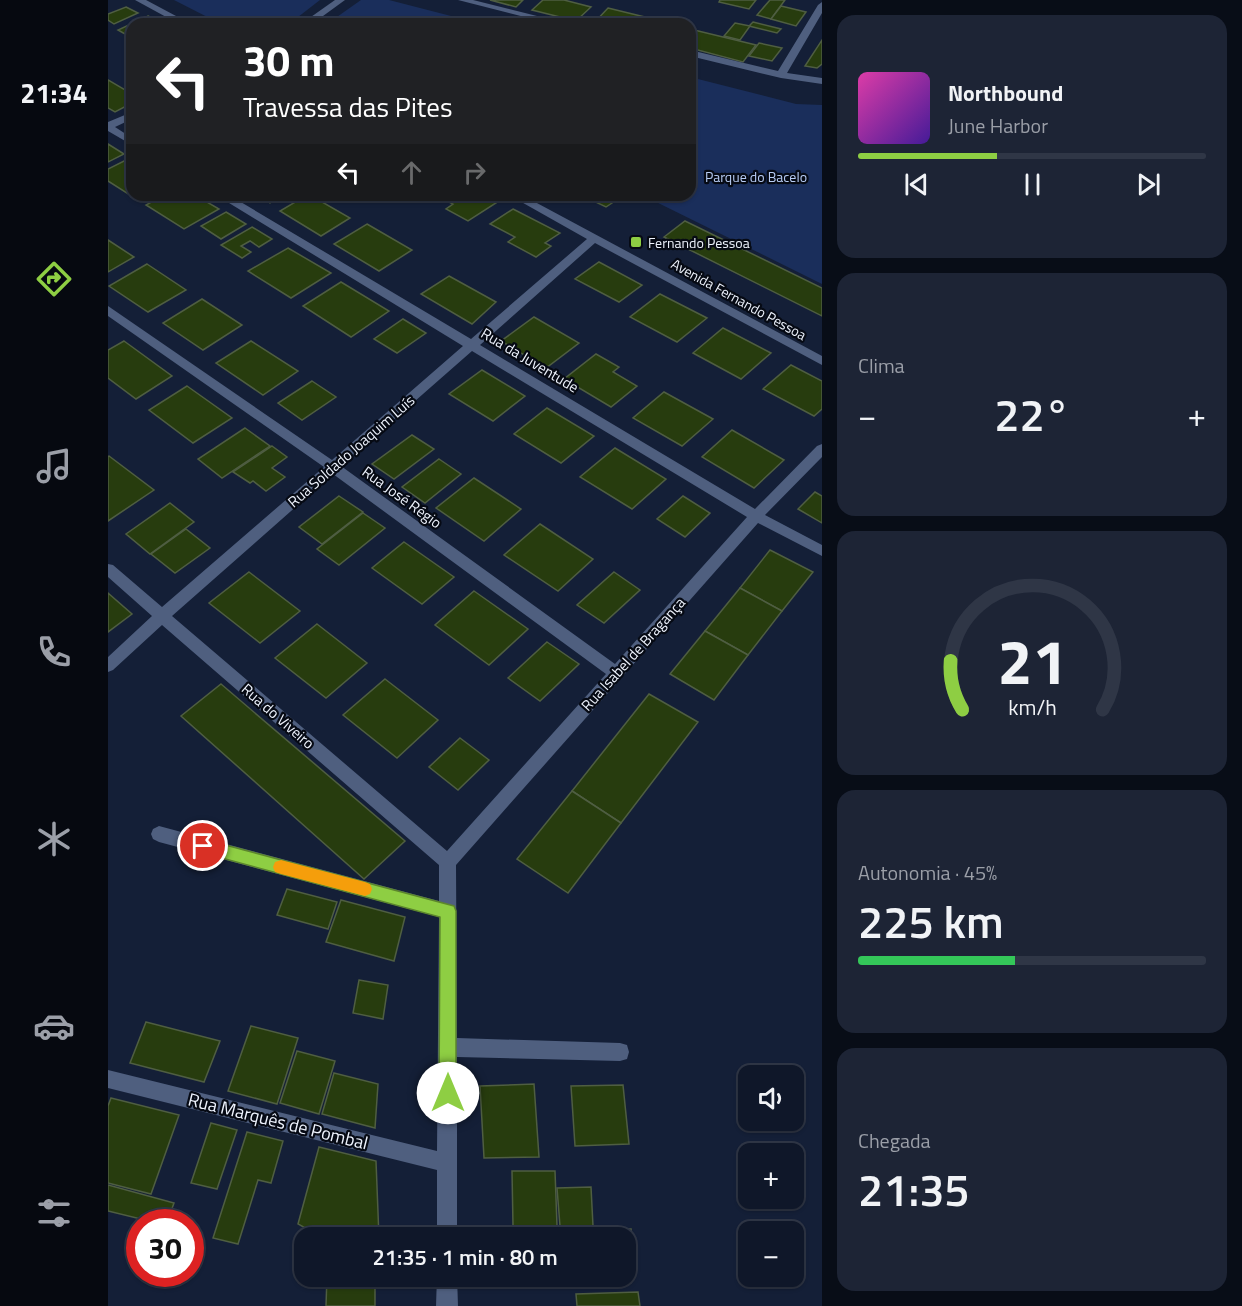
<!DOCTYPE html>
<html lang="pt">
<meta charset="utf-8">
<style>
:root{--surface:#0f1729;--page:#1d2435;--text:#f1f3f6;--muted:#9b9fa8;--line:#2f3646;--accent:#8ece43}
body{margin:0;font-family:"Titillium Web",sans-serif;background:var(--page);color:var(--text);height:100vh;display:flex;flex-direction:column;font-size:22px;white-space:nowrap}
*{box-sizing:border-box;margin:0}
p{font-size:20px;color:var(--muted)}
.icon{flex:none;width:33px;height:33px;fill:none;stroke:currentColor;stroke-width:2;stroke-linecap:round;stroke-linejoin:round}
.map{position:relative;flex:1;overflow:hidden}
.drawer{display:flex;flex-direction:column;gap:15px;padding:15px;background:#080d17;width:420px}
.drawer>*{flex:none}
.guide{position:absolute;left:18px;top:18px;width:570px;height:183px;border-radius:18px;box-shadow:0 2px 4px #0004,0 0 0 2px var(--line);background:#202124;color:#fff;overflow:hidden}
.fabs{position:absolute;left:630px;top:1065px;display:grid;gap:12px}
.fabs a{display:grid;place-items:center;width:66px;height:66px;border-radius:12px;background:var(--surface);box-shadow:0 2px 4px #0004,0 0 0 2px var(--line);font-size:30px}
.speed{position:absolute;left:18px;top:1209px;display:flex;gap:12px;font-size:30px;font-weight:700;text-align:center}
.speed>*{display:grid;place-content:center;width:78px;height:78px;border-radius:50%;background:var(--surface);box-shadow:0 2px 4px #0004,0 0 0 2px var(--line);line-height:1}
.speed .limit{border:9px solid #d22;background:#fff;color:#111}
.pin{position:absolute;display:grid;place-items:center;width:51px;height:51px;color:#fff;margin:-26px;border:3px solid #fff;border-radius:50%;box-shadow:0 2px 6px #0007}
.me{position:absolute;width:66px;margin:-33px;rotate:0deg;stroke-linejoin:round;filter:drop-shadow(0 0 4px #0008)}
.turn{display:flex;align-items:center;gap:21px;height:126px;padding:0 18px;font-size:27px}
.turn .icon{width:78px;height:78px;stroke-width:2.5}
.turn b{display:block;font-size:42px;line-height:51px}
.lanes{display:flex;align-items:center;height:57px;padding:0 18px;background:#0003;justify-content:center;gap:30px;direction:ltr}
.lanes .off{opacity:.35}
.big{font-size:45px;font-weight:600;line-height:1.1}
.drawer .card{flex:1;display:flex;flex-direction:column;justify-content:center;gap:9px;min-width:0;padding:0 21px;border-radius:18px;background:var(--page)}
.drawer .dial{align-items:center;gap:0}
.dial svg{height:156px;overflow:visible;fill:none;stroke:var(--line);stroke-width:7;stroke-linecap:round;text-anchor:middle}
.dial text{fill:var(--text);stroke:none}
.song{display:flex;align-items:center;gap:18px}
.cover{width:72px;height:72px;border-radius:9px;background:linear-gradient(135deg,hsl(320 70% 55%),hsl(260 70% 35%))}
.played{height:6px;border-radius:3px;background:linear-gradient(90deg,var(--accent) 40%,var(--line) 40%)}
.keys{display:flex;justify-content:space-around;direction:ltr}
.heat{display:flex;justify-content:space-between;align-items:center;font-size:33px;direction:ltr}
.charge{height:9px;border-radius:4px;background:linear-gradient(90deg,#34c759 45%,var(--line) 0)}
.trip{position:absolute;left:186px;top:1227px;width:342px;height:60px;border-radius:18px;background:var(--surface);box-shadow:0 2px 4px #0004,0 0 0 2px var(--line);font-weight:600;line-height:60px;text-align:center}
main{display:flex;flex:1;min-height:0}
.dock{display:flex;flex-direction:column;width:108px;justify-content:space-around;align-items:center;background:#060910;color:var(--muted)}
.dock .icon{width:42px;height:42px}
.dock .selected{color:var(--accent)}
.dock b{font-size:27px;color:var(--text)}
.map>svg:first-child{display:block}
.green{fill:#1a2e5b}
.building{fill:#273c0e;stroke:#4f5e42;stroke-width:1.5}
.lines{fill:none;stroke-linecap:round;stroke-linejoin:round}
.minor{fill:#4f5f7f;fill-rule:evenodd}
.route{fill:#8ece43;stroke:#5c862c;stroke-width:1.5}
.slow{fill:#f59e0b}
.poi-dot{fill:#8ece43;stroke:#060a14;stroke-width:2}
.labels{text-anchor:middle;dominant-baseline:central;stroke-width:4.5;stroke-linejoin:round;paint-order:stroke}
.far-park-label{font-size:14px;fill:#b8cdf5;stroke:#060a14}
.far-poi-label{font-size:14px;fill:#eef3fd;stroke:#060a14;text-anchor:start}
.far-street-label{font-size:14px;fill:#eef3fd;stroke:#060a14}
.street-label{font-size:15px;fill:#eef3fd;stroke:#060a14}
.near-street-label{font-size:18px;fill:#eef3fd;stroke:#060a14}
</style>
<main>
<nav class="dock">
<b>21:34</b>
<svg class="icon selected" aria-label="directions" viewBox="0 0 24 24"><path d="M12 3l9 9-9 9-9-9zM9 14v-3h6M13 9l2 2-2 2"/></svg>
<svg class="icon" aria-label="music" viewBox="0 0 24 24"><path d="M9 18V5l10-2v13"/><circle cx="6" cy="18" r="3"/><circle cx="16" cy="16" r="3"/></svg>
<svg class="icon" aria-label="phone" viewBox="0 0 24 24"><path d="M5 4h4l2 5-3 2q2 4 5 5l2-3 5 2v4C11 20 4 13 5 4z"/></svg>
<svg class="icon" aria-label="climate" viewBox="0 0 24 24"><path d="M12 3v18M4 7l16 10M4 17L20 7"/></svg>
<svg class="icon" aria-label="car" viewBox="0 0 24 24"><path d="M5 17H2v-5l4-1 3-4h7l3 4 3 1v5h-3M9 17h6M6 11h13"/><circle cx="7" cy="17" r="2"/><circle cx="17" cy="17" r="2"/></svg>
<svg class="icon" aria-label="filters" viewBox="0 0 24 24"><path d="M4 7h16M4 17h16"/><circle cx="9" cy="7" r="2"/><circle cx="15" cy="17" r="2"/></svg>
</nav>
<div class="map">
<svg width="714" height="1306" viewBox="0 0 714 1306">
<rect width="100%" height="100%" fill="#141f37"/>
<!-- green -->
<g class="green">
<path d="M66,0H212L181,24H113Z"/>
<path d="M253,0H281L374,24H219Z"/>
<path d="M582,77L688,104L714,105V284L534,195H582Z"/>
</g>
<!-- building -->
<g class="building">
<path d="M382,0H415L408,7Z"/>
<path d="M435,0H456L483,7L468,21L424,10Z"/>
<path d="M612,0H648L641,9L611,2Z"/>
<path d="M662,0H677L663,19L649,15Z"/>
<path d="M673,6L698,12L688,26L663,19Z"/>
<path d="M18,7L30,13L6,24L0,20V14Z"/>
<path d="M500,8L545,19L541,24H485Z"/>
<path d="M40,16L55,24H24V38L10,30Z"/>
<path d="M645,22L673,29L669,33L641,26Z"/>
<path d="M627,23L642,26L632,40L616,36Z"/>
<path d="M582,29L648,45L635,62L582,48Z"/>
<path d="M714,40V64L709,68L697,66Z"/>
<path d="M651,43L674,48L664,61L641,56Z"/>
<path d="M0,80L17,90L24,86V103L7,112L0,108Z"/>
<path d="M0,144L16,154L0,162Z"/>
<path d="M24,157V195H29L25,197L0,181V169Z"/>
<path d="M56,195H87L111,209L76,229L38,205Z"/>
<path d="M148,195H176L162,203Z"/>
<path d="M199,195H202L242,218L213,236L172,211Z"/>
<path d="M327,195H380L391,201L360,221L338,209L345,204Z"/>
<path d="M473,195H516L498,207Z"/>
<path d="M405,209L452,233L437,243L443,246L428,257L400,242L407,237L382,224Z"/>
<path d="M118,212L138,224L113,239L93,226Z"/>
<path d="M577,221L714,288V316L556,237Z"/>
<path d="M259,224L304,250L271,271L226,244Z"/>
<path d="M144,227L164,239L151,247L142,241L133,246L143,252L134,258L113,245Z"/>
<path d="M0,240L26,257L0,272Z"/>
<path d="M180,248L223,273L183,298L140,271Z"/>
<path d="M491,262L534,285L511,302L467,279Z"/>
<path d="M39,264L78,290L40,312L1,286Z"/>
<path d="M341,276L388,302L364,324L313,294Z"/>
<path d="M233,282L281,311L243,337L195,306Z"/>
<path d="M552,294L599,318L569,342L522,317Z"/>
<path d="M94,299L134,325L95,350L55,323Z"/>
<path d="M426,317L471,343L438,368L393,341Z"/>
<path d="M295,319L318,333L289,353L266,339Z"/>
<path d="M615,328L663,353L633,379L585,353Z"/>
<path d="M16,341L64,376L28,399L0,378V350Z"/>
<path d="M143,341L190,371L155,395L108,363Z"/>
<path d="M488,354L511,367L505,372L529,386L503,407L456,379Z"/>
<path d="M683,365L714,381V409L706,416L655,389Z"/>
<path d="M374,370L417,396L385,421L341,394Z"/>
<path d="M204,381L228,397L194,420L170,403Z"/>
<path d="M79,386L124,418L85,443L41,410Z"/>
<path d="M556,392L605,419L574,446L525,418Z"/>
<path d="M439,408L486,436L453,463L406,434Z"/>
<path d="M137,428L162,446L114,478L90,459Z"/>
<path d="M624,430L676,460L646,488L594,457Z"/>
<path d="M304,435L326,449L286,479L264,464Z"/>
<path d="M164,446L179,457L164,468L177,477L158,491L145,481L142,483L125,472Z"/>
<path d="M507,448L558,479L524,509L472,477Z"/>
<path d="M1,456L46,490L0,521V457Z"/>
<path d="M331,459L353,474L317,503L294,487Z"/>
<path d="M366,478L413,509L376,541L328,508Z"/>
<path d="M707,492L714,496V523L690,509Z"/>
<path d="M231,496L255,512L214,544L191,527Z"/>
<path d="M575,496L602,513L577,537L549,519Z"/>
<path d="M62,503L86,522L42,554L18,534Z"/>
<path d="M255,513L277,528L231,565L209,549Z"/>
<path d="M432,524L485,559L450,591L396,555Z"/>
<path d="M78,529L102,548L67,573L43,554Z"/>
<path d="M296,542L346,577L314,604L264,568Z"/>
<path d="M662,550L705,572L674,611L632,588Z"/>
<path d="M141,572L192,611L152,643L101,603Z"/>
<path d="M506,572L532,590L496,623L469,605Z"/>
<path d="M632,588L674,611L640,655L597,631Z"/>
<path d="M366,591L420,629L381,665L327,625Z"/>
<path d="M0,593L24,614L0,632Z"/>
<path d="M209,624L259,663L218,698L167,658Z"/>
<path d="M597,631L640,655L606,700L562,674Z"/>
<path d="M439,642L471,664L432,701L400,678Z"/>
<path d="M277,679L330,720L289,758L235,715Z"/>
<path d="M113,684L297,841L256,879L73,716Z"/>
<path d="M541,694L590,722L513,823L464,791Z"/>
<path d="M352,738L381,760L350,790L321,767Z"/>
<path d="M464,791L513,823L460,893L409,859Z"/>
<path d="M179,889L229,902L220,929L169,915Z"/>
<path d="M233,900L297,917L286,961L218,942Z"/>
<path d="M251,980L280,985L275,1019L245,1013Z"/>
<path d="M38,1022L112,1041L96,1082L22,1063Z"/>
<path d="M143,1026L190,1038L169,1104L120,1091Z"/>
<path d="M189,1051L227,1061L211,1114L172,1103Z"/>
<path d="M226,1073L270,1084L267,1128L214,1114Z"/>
<path d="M426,1084L431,1157L376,1158L372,1086Z"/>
<path d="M515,1085L521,1144L467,1146L463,1086Z"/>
<path d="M3,1098L71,1115L43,1194L0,1183V1106Z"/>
<path d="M103,1123L129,1130L109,1189L83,1183Z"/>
<path d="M139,1132L175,1141L163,1183L150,1180L130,1244L105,1238Z"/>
<path d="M211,1147L268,1161L271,1238H215L190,1224Z"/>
<path d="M404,1171H447L449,1226H405Z"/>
<path d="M0,1185L66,1203L59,1222H45L0,1211Z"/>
<path d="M483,1187L485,1226H452L449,1188Z"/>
<path d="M452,1229H523L526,1270H518V1238H453Z"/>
<path d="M219,1276H267V1306H218Z"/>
<path d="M530,1292L532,1306H469L468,1294Z"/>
</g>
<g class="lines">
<!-- minor -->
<g class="minor">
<path d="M27,0H38L83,24H71Z"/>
<path d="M227,0H237L204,24H193Z"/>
<path d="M350,0H365L461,24H444Z"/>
<path d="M714,2V13L679,73L714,78V84L673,78L582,56V50L670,71L710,5Z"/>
<path d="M24,112V119L7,127L24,138V145L0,131V122Z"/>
<path d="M108,195H121L363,339L479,239L401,195H414L714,356V365L487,243L372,345L647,509L709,446L714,444V457L657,515L714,545V556L650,523L348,865L349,1038L512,1043L519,1045L521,1052L519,1059L512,1061L349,1057V1238H329V1170L0,1088V1070L329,1151L331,917L51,842L45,839L43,834L45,829L51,826L331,901V865L54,625L5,670L0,672V657L44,616L0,577V564L5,565L54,607L216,467L0,316V306L224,460L355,346ZM364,351L639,517L507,664L233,466ZM225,474L498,674L339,851L64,616Z"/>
<path d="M329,1276H349L350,1306H328Z"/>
</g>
</g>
<!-- route -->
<path class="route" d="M95,839L346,906L348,911V1093L346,1099L340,1102L334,1099L331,1093L332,917L95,853L90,851L87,846L90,841Z"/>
<!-- slow -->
<path class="slow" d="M173,860L257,882L262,884L264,889L262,894L257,896L173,874L167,872L165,867L167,862Z"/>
<!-- markers -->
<rect class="poi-dot" x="522" y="236" width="12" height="12" rx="3"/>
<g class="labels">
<!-- far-park labels -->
<g class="far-park-label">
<text x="648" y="176">Parque do Bacelo</text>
</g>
<!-- far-poi labels -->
<g class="far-poi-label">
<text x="540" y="242">Fernando Pessoa</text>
</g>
<!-- far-street labels -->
<g class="far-street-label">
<text transform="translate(631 299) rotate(29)">Avenida Fernando Pessoa</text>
</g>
<!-- street labels -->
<g class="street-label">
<text transform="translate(422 360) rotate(31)">Rua da Juventude</text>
<text transform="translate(243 451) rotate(-41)">Rua Soldado Joaquim Luís</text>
<text transform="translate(294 497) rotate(36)">Rua José Régio</text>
<text transform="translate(525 654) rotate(-48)">Rua Isabel de Bragança</text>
<text transform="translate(170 716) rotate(41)">Rua do Viveiro</text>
</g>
<!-- near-street labels -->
<g class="near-street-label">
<text transform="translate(170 1121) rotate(14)">Rua Marquês de Pombal</text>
</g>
</g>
</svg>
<div class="fabs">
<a><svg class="icon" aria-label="sound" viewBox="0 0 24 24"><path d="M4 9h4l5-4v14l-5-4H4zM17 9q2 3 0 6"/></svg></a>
<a>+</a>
<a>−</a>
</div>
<div class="speed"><div class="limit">30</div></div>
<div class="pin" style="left:95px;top:846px;background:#d93025"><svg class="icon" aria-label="arrive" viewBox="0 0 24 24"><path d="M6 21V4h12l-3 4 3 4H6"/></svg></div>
<svg class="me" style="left:340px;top:1093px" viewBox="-20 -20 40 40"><circle r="19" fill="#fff"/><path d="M0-13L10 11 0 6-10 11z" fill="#8ece43"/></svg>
<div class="trip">21:35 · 1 min · 80 m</div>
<div class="guide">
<div class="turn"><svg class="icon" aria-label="left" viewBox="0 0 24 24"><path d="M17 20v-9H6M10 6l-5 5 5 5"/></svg><div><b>30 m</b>Travessa das Pites</div></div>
<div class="lanes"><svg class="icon" aria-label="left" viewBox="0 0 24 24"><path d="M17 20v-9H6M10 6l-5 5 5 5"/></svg><svg class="icon off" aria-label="ahead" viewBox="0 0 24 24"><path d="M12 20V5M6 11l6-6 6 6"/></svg><svg class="icon off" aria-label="right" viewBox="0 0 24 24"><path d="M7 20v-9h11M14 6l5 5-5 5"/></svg></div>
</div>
</div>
<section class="drawer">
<div class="card">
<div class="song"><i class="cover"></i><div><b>Northbound</b><p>June Harbor</p></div></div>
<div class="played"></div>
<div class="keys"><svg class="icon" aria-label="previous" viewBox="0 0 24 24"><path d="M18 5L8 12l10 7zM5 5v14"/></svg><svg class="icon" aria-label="pause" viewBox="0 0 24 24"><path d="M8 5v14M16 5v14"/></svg><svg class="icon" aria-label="next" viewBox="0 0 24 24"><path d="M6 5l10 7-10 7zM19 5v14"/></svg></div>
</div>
<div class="card"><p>Clima</p>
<div class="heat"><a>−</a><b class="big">22°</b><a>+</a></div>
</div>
<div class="card dial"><svg viewBox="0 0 100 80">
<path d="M14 69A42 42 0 1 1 86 69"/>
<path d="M14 69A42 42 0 0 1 8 44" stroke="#8ece43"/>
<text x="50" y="56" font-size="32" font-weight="700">21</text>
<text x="50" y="72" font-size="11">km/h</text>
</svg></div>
<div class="card"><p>Autonomia · 45%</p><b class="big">225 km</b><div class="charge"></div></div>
<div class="card"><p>Chegada</p><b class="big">21:35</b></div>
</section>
</main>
